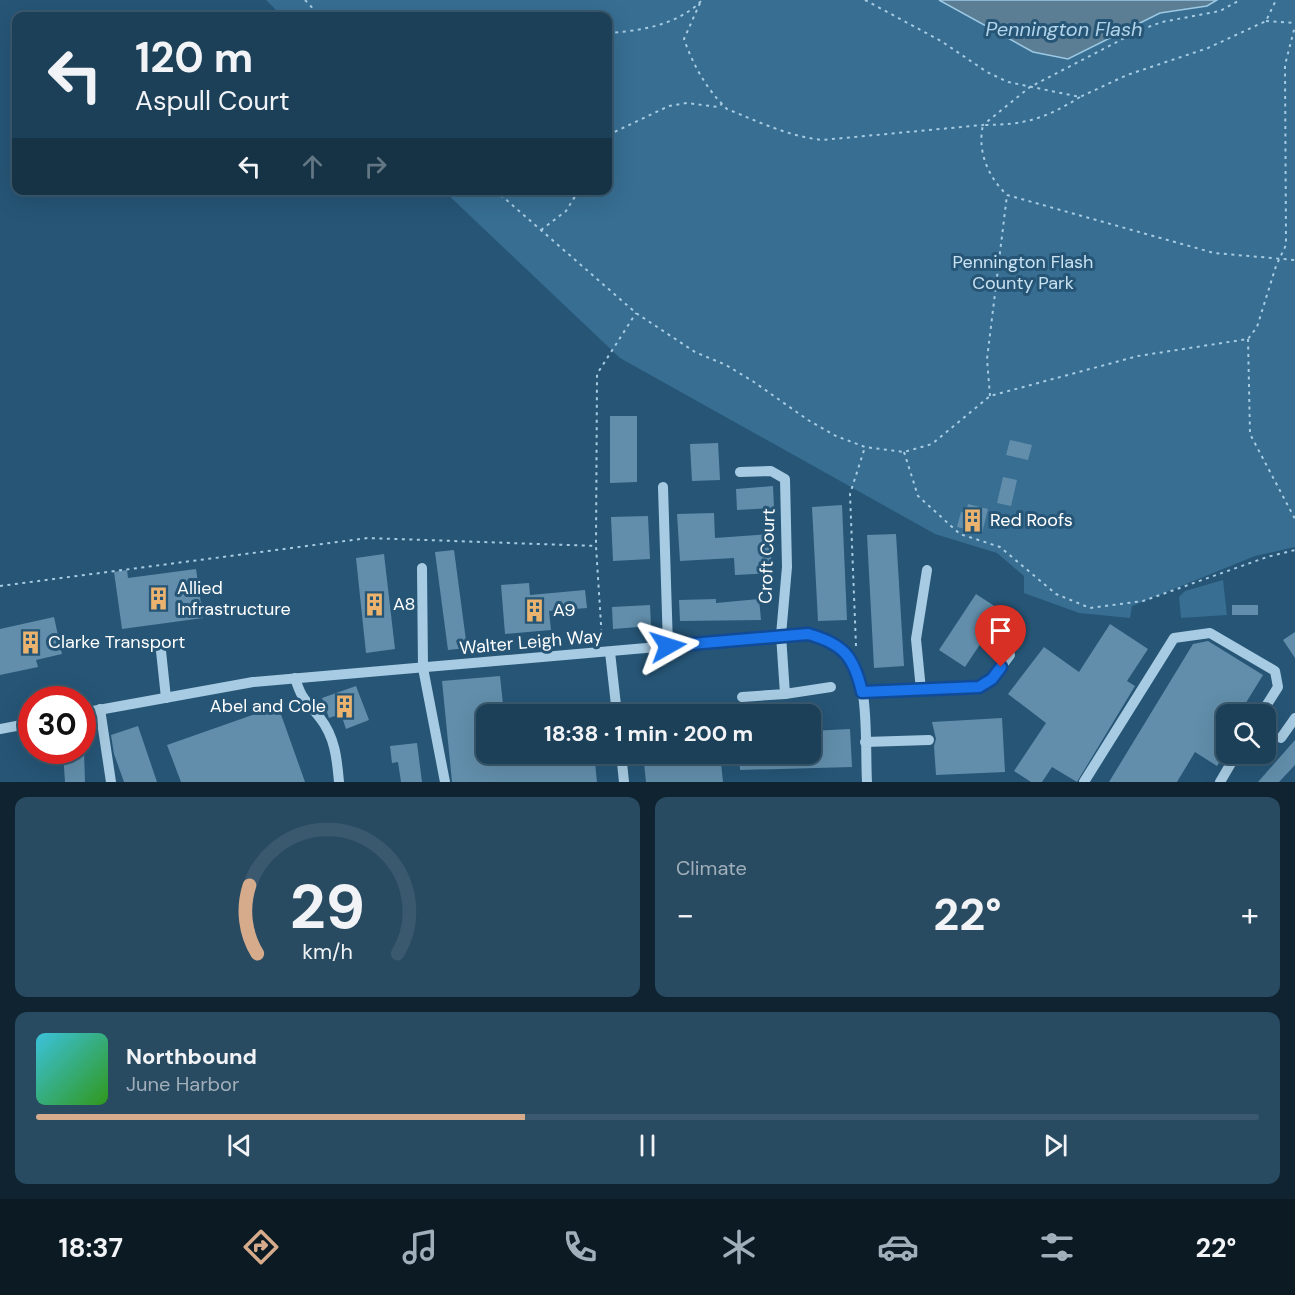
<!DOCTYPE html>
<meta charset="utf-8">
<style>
:root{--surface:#1c4058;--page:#294b61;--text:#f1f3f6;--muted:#a0afba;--line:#3a596e;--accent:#d6ab8b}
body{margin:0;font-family:"DM Sans",sans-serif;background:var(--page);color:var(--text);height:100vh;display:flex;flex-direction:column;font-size:22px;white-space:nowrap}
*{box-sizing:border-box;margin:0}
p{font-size:20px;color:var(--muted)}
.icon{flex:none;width:33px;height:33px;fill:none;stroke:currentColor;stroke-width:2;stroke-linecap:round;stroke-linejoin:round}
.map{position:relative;height:782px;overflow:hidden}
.details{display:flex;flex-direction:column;gap:15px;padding:15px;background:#0f2330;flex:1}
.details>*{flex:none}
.hud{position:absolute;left:12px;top:12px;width:600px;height:183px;border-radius:12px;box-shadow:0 6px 24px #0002,0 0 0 2px var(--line);background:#1c4058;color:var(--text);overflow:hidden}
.buttons{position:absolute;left:1216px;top:704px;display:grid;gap:12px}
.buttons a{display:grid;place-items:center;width:60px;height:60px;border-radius:12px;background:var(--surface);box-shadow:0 6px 24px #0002,0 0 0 2px var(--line);font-size:30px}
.speed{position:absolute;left:18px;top:686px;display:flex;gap:12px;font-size:30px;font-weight:700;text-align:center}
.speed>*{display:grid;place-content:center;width:78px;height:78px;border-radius:50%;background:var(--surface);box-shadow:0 6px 24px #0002,0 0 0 2px var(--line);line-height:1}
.speed .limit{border:9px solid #d22;background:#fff;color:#111}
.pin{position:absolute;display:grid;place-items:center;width:51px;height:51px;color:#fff;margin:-62px -26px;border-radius:50% 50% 50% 0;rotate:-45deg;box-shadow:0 0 6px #0007}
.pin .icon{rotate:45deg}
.me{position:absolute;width:66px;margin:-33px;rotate:84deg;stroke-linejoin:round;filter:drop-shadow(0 0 4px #0008)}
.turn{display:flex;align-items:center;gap:21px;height:126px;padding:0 24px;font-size:27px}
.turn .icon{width:78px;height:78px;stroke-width:2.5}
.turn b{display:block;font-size:42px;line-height:51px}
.lanes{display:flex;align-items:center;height:57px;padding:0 24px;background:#0003;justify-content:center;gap:30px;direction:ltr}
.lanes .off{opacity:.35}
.big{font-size:45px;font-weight:700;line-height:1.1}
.details .card{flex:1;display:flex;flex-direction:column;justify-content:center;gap:9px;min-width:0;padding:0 21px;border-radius:12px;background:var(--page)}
.details .dial{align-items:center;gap:0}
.dial svg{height:156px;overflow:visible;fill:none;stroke:var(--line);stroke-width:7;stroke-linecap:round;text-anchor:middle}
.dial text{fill:var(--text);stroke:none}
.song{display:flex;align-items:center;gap:18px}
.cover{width:72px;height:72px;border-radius:9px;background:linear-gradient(135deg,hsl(190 70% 55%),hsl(110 70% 35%))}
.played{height:6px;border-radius:3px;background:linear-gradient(90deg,var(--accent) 40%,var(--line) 40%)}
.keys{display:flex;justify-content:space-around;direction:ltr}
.heat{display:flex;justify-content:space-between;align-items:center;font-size:33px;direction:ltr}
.details .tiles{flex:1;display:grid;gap:15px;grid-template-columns:1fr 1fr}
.card:last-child{grid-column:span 2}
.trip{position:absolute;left:476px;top:704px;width:345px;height:60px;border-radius:12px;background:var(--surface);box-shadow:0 6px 24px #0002,0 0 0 2px var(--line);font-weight:700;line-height:60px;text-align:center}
.tab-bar{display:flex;height:96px;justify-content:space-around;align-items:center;background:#0b1a23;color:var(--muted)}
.tab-bar .icon{width:42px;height:42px}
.tab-bar .active{color:var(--accent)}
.tab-bar b{font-size:27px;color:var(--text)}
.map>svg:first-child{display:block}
.green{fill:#376e92}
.water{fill:#5b7e95;stroke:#9cc8e3;stroke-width:1.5}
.building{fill:#628eab}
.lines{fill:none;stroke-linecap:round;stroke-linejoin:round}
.path{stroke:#a7cbe2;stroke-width:2;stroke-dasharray:3 4.5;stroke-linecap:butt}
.minor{stroke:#a7cbe2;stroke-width:10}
.route-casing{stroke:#114b97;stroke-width:15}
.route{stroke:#1a73e8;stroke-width:10}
.labels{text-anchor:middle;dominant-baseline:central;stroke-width:6;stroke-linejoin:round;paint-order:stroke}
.park-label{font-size:18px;fill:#c9e2f2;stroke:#265576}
.poi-label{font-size:18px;fill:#fff;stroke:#265576;text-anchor:start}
.street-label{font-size:18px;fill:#fff;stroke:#265576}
.water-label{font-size:20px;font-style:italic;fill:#b2d4ea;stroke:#265576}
</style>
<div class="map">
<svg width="1295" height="782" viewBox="0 0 1295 782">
<rect width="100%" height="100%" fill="#265576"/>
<!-- green -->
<g class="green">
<path d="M266,0H1295V547L1255,556L1132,606L1130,618L1079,613L1024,593V576L997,553L935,534L620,358L444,191L608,190V16H282Z"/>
<path d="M1223,580L1227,615L1181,618L1179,597L1185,591Z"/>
</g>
<!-- water -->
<path class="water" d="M939,0H1217L1207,6L1160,13L1068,59L1033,52Z"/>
<!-- building -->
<g class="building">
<path d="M610,416H637V482L610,483Z"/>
<path d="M1010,440L1032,445L1028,460L1006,455Z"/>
<path d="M718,443L720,480L692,481L690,444Z"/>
<path d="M1003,477L1017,480L1011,506L997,503Z"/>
<path d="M773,486L774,508L737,510L736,489Z"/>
<path d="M968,504L988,509L982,533L957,527L961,512L966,513Z"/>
<path d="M842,505L847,620L818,621L812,507Z"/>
<path d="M714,513L715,538L770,534L772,573L735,575L734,558L680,561L677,514Z"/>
<path d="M648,516L650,559L613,561L611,517Z"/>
<path d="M896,534L904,666L874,668L867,535Z"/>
<path d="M454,550L467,648L448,650L435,552Z"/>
<path d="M384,554L395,649L366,653L356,558Z"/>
<path d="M196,569L203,618L122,629L114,572L127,570L128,578Z"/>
<path d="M529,583L530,595L585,590L587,608L549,611L551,630L505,634L501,585Z"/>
<path d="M976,594L1002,611L965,667L939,650Z"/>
<path d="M716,599V603L759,599L761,620L680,621L679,600Z"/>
<path d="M650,605L651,626L613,629L612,607Z"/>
<rect x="1232" y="605" width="26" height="10"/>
<path d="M54,617L62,654L36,660L38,667L0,675V629Z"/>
<path d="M1110,624L1148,649L1127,681L1135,686L1077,782L1052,767L1042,782H1031L1014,771L1046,723L1008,694L1044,647L1079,672Z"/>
<path d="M1295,632V658L1283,640Z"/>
<path d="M1208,641L1263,675L1239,714H1227V750L1217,766L1195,752L1177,782H1109L1193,644Z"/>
<path d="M500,676L504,714H486V753H594L597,782H452L442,681Z"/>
<path d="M356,686L369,720L346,729L341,714L329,718L322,698Z"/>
<path d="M278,706L305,782H181L167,745Z"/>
<path d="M1002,718L1005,772L936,775L934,746L936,739L932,722Z"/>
<path d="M138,726L157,782H124L114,754L111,735Z"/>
<path d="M850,729L852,767L740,770L739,753H810V731Z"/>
<path d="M1295,740V765L1279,782H1258Z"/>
<path d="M417,743L422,782H401L398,762L392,763L390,746Z"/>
<path d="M84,751L85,782H65L63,752Z"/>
<path d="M643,753H720L723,782H646Z"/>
</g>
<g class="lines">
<!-- path -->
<g class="path">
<path d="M305,0L320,16"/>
<path d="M865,0L941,41L987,72L1008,82L1080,97L1127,75L1208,48L1266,21L1276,0"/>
<path d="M700,3L684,39C693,65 707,90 727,109C759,122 788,136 822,140L983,125L1030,87L1140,30L1162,22L1220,11L1240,0"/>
<path d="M1266,21L1295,23"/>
<path d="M608,33C639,31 679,25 702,0"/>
<path d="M1080,97C1045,119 1024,125 983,125C977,151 988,177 1007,195L1214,253L1295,260"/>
<path d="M608,135L669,106L687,103L718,107L722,104"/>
<path d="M495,190L636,313L695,352L726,365L754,382L808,420L836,436L865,447L904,452L932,444L990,396L1138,356L1248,339L1257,327L1276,266L1286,245L1285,65L1295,26"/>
<path d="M541,230L566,211L579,190"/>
<path d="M1248,339L1250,434L1295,519"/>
<path d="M990,396L987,359L1007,195"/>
<path d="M904,452L918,496L960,534L1000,547L1056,594L1090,608L1143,601L1267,557L1295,550"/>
<path d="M0,586L368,538L596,546"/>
<path d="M602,640L596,546L597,374L636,313"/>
<path d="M856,646L850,494L865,447"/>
</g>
<!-- minor -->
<g class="minor">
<path d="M740,472L771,471L785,479L787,567L781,635L785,694L742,697"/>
<path d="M663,487L668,646"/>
<path d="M422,568L423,668L445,782"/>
<path d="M161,651L166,698"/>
<path d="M610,652L617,714"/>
<path d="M295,678C303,703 306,699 320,718C335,737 337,759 339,782"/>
<path d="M921,690L916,639L927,570"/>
<path d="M862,692L979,687L992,679L1010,655"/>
<path d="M785,694L831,687"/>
<path d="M100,709L111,782"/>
<path d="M82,713L253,682L808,634C823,638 838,643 849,655C870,679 865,750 867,782"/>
<path d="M0,729L32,723"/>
<path d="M1281,738L1295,718"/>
<path d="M865,742L929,740"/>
<path d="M621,753L624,782"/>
<path d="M1084,782L1174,638L1210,633L1275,671L1278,687L1261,714"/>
<path d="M1220,782L1237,753"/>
</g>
</g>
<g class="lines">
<defs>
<path id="route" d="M668,646L808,634C844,644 854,657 862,692L979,687L992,679L1001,667"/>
</defs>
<!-- route casing -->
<use href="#route" class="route-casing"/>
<!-- route -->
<use href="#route" class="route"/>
</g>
<!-- icons -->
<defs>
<symbol id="building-bare" viewBox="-9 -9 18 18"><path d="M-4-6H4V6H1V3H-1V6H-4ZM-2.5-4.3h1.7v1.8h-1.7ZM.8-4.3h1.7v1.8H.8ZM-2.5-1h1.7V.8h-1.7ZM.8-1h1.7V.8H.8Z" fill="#ebb36d" stroke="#265576" stroke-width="2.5" paint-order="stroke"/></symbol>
</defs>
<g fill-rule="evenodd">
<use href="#building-bare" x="956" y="504" width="33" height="33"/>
<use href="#building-bare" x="142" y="582" width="33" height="33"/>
<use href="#building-bare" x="358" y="588" width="33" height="33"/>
<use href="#building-bare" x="518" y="594" width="33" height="33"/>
<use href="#building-bare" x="14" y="626" width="33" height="33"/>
<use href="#building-bare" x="328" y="690" width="33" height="33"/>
</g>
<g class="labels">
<!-- park labels -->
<g class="park-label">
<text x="1023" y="262">Pennington Flash<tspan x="1023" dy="21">County Park</tspan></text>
</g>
<!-- poi labels -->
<g class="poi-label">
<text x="990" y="520">Red Roofs</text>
<text x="177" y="588">Allied<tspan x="177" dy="21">Infrastructure</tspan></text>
<text x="393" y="604">A8</text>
<text x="553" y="610">A9</text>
<text x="48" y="642">Clarke Transport</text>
<text x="326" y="706" text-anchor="end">Abel and Cole</text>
</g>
<!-- street labels -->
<g class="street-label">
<text transform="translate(767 556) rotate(-88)">Croft Court</text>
<text transform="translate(531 642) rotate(-5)">Walter Leigh Way</text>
</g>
<!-- water labels -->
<g class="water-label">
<text x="1064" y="29">Pennington Flash</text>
</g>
</g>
</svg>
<div class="buttons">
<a><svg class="icon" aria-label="search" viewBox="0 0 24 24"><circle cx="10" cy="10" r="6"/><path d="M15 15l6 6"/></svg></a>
</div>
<div class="speed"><div class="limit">30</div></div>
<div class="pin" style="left:1001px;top:667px;background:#d93025"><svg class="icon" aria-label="arrive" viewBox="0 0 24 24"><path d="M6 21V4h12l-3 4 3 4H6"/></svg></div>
<svg class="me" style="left:668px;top:646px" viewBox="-20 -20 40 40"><path d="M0-17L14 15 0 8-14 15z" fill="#1a73e8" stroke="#fff" stroke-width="4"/></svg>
<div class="trip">18:38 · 1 min · 200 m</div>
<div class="hud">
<div class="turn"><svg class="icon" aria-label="left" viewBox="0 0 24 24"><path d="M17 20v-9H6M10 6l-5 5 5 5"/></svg><div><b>120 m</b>Aspull Court</div></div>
<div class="lanes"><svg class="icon" aria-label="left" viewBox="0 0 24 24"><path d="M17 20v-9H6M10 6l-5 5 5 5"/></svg><svg class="icon off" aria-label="ahead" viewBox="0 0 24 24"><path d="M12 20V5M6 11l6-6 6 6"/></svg><svg class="icon off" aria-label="right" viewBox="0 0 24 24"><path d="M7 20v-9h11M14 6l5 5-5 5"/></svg></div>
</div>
</div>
<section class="details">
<div class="tiles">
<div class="card dial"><svg viewBox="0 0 100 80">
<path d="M14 69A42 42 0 1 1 86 69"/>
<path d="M14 69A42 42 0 0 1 10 34" stroke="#d6ab8b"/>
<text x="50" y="56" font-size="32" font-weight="700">29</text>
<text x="50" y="72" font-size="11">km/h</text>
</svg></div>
<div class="card"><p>Climate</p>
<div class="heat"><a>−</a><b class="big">22°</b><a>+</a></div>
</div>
<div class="card">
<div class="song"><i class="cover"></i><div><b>Northbound</b><p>June Harbor</p></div></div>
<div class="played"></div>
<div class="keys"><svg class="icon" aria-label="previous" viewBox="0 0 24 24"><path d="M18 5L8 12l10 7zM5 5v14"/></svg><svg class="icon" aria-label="pause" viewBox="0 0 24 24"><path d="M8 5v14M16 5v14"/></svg><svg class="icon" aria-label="next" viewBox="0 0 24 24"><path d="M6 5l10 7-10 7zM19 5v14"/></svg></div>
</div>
</div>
</section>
<nav class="tab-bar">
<b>18:37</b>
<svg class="icon active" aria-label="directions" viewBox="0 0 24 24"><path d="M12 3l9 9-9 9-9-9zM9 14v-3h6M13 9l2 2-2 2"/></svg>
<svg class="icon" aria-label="music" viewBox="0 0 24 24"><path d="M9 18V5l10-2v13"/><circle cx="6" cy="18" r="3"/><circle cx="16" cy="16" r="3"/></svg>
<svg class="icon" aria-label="phone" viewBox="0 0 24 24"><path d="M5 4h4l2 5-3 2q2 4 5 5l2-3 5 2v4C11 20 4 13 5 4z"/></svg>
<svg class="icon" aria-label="climate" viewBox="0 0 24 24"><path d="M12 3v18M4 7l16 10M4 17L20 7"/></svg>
<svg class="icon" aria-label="car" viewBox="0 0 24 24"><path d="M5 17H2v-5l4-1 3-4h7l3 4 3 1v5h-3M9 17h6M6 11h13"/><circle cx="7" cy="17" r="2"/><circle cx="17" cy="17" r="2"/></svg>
<svg class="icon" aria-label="filters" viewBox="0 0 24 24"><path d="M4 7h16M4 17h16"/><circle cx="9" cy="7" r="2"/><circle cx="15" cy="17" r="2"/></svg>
<b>22°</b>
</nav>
